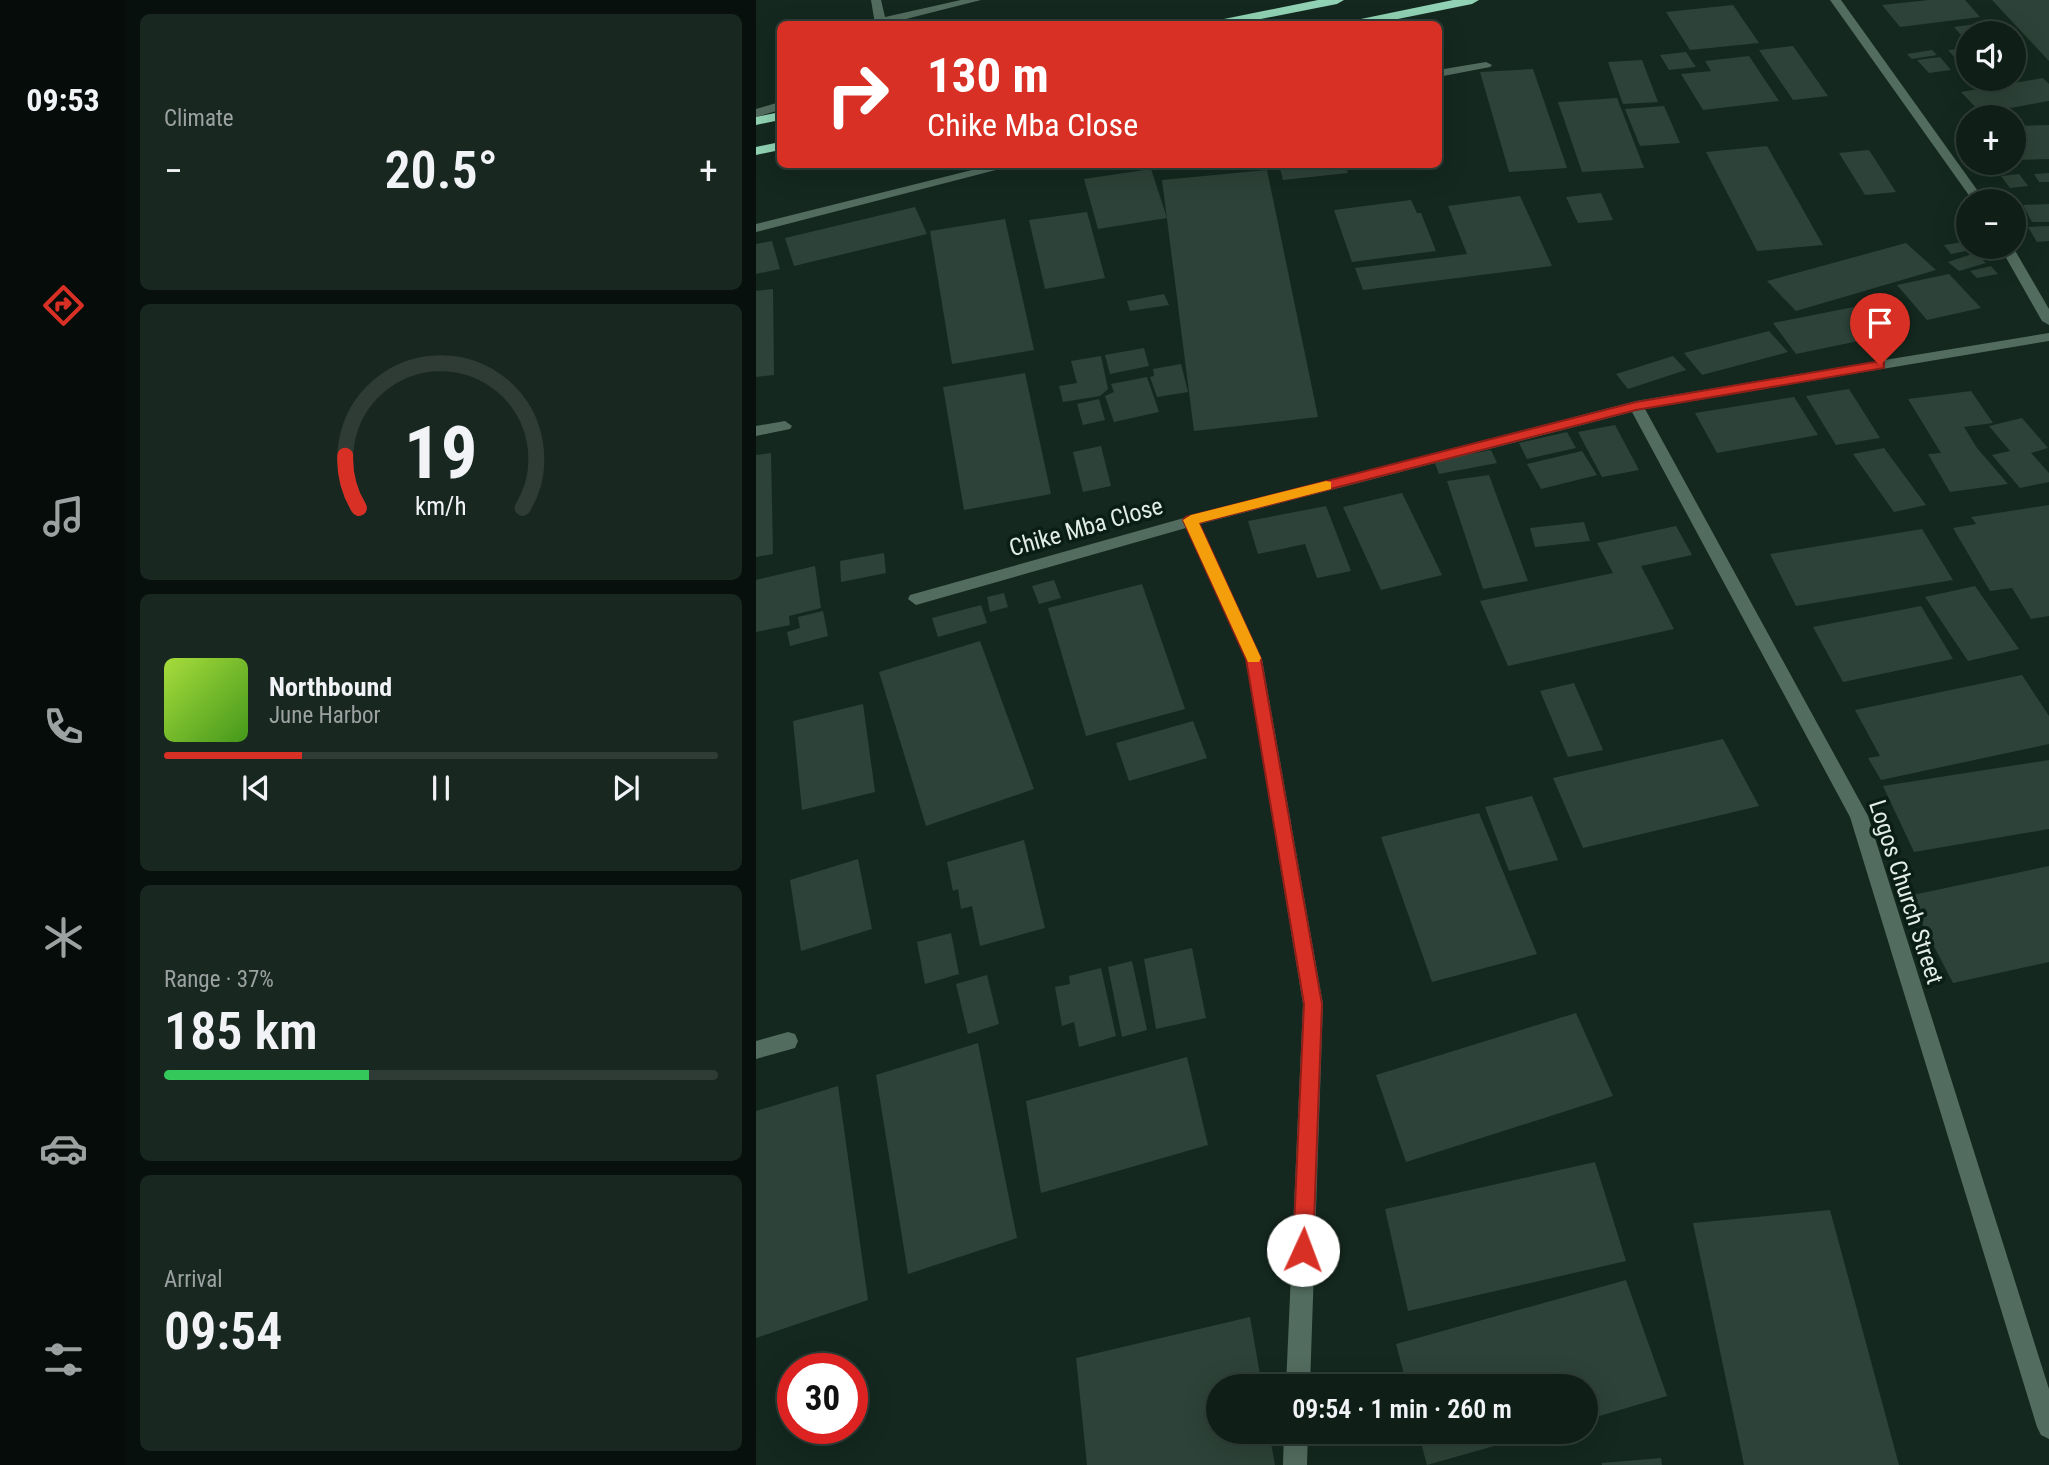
<!DOCTYPE html>
<meta charset="utf-8">
<style>
:root{--surface:#0f1e17;--page:#182720;--text:#f1f3f6;--muted:#9ba2a1;--line:#2f3c36;--accent:#d93025}
body{margin:0;font-family:"Roboto Condensed",sans-serif;background:var(--page);color:var(--text);height:100vh;display:flex;flex-direction:column;font-size:26px;white-space:nowrap}
*{box-sizing:border-box;margin:0}
p{font-size:23px;color:var(--muted)}
.icon{flex:none;width:38px;height:38px;fill:none;stroke:currentColor;stroke-width:2;stroke-linecap:round;stroke-linejoin:round}
.map{position:relative;flex:1;overflow:hidden}
.sheet{display:flex;flex-direction:column;gap:14px;padding:14px;background:#08100d;width:630px}
.sheet>*{flex:none}
.banner{position:absolute;left:21px;top:21px;width:665px;height:147px;border-radius:10px;box-shadow:0 7px 28px #0002,0 0 0 2px var(--line);background:#d93025;color:#fff;overflow:hidden}
.controls{position:absolute;left:1200px;top:21px;display:grid;gap:14px}
.controls a{display:grid;place-items:center;width:70px;height:70px;border-radius:50%;background:var(--surface);box-shadow:0 7px 28px #0002,0 0 0 2px var(--line);font-size:35px}
.speed{position:absolute;left:21px;top:1353px;display:flex;gap:14px;font-size:35px;font-weight:700;text-align:center}
.speed>*{display:grid;place-content:center;width:91px;height:91px;border-radius:50%;background:var(--surface);box-shadow:0 7px 28px #0002,0 0 0 2px var(--line);line-height:1}
.speed .limit{border:10px solid #d22;background:#fff;color:#111}
.pin{position:absolute;display:grid;place-items:center;width:60px;height:60px;color:#fff;margin:-72px -30px;border-radius:50% 50% 50% 0;rotate:-45deg;box-shadow:0 0 7px #0007}
.pin .icon{rotate:45deg}
.me{position:absolute;width:77px;margin:-38px;rotate:2deg;stroke-linejoin:round;filter:drop-shadow(0 0 5px #0008)}
.turn{display:flex;align-items:center;gap:24px;height:147px;padding:0 35px;font-size:32px}
.turn .icon{width:91px;height:91px;stroke-width:2.5}
.turn b{display:block;font-size:49px;line-height:60px}
.big{font-size:52px;font-weight:600;line-height:1.1}
.sheet .tile{flex:1;display:flex;flex-direction:column;justify-content:center;gap:10px;min-width:0;padding:0 24px;border-radius:10px;background:var(--page)}
.sheet .dial{align-items:center;gap:0}
.dial svg{height:182px;overflow:visible;fill:none;stroke:var(--line);stroke-width:7;stroke-linecap:round;text-anchor:middle}
.dial text{fill:var(--text);stroke:none}
.song{display:flex;align-items:center;gap:21px}
.cover{width:84px;height:84px;border-radius:10px;background:linear-gradient(135deg,hsl(80 70% 55%),hsl(100 70% 35%))}
.played{height:7px;border-radius:4px;background:linear-gradient(90deg,var(--accent) 25%,var(--line) 25%)}
.keys{display:flex;justify-content:space-around;direction:ltr}
.heat{display:flex;justify-content:space-between;align-items:center;font-size:38px;direction:ltr}
.charge{height:10px;border-radius:5px;background:linear-gradient(90deg,#34c759 37%,var(--line) 0)}
.trip{position:absolute;left:450px;top:1374px;width:392px;height:70px;border-radius:35px;background:var(--surface);box-shadow:0 7px 28px #0002,0 0 0 2px var(--line);font-weight:600;line-height:70px;text-align:center}
main{display:flex;flex:1;min-height:0}
.tabs{display:flex;flex-direction:column;width:126px;justify-content:space-around;align-items:center;background:#060c09;color:var(--muted)}
.tabs .icon{width:49px;height:49px}
.tabs .active{color:var(--accent)}
.tabs b{font-size:32px;color:var(--text)}
.map>svg:first-child{display:block}
.building{fill:#2d4238}
.lines{fill:none;stroke-linecap:round;stroke-linejoin:round}
.minor{fill:#526c5f;fill-rule:evenodd}
.highway{fill:#90d2b3;fill-rule:evenodd}
.route{fill:#d93025;stroke:#8d1f18;stroke-width:2}
.slow{fill:#f59e0b}
.labels{text-anchor:middle;dominant-baseline:central;stroke-width:7;stroke-linejoin:round;paint-order:stroke}
.street-label{font-size:24px;fill:#e1ede6;stroke:#0a1e16}
</style>
<main>
<nav class="tabs">
<b>09:53</b>
<svg class="icon active" aria-label="directions" viewBox="0 0 24 24"><path d="M12 3l9 9-9 9-9-9zM9 14v-3h6M13 9l2 2-2 2"/></svg>
<svg class="icon" aria-label="music" viewBox="0 0 24 24"><path d="M9 18V5l10-2v13"/><circle cx="6" cy="18" r="3"/><circle cx="16" cy="16" r="3"/></svg>
<svg class="icon" aria-label="phone" viewBox="0 0 24 24"><path d="M5 4h4l2 5-3 2q2 4 5 5l2-3 5 2v4C11 20 4 13 5 4z"/></svg>
<svg class="icon" aria-label="climate" viewBox="0 0 24 24"><path d="M12 3v18M4 7l16 10M4 17L20 7"/></svg>
<svg class="icon" aria-label="car" viewBox="0 0 24 24"><path d="M5 17H2v-5l4-1 3-4h7l3 4 3 1v5h-3M9 17h6M6 11h13"/><circle cx="7" cy="17" r="2"/><circle cx="17" cy="17" r="2"/></svg>
<svg class="icon" aria-label="filters" viewBox="0 0 24 24"><path d="M4 7h16M4 17h16"/><circle cx="9" cy="7" r="2"/><circle cx="15" cy="17" r="2"/></svg>
</nav>
<section class="sheet">
<div class="tile"><p>Climate</p>
<div class="heat"><a>−</a><b class="big">20.5°</b><a>+</a></div>
</div>
<div class="tile dial"><svg viewBox="0 0 100 80">
<path d="M14 69A42 42 0 1 1 86 69"/>
<path d="M14 69A42 42 0 0 1 8 46" stroke="#d93025"/>
<text x="50" y="56" font-size="32" font-weight="700">19</text>
<text x="50" y="72" font-size="11">km/h</text>
</svg></div>
<div class="tile">
<div class="song"><i class="cover"></i><div><b>Northbound</b><p>June Harbor</p></div></div>
<div class="played"></div>
<div class="keys"><svg class="icon" aria-label="previous" viewBox="0 0 24 24"><path d="M18 5L8 12l10 7zM5 5v14"/></svg><svg class="icon" aria-label="pause" viewBox="0 0 24 24"><path d="M8 5v14M16 5v14"/></svg><svg class="icon" aria-label="next" viewBox="0 0 24 24"><path d="M6 5l10 7-10 7zM19 5v14"/></svg></div>
</div>
<div class="tile"><p>Range · 37%</p><b class="big">185 km</b><div class="charge"></div></div>
<div class="tile"><p>Arrival</p><b class="big">09:54</b></div>
</section>
<div class="map">
<svg width="1293" height="1465" viewBox="0 0 1293 1465">
<rect width="100%" height="100%" fill="#14281f"/>
<!-- building -->
<g class="building">
<path d="M1173,0H1209L1224,17L1144,27L1126,5Z"/>
<path d="M1236,0H1293V61Z"/>
<path d="M977,5L1003,43L934,50L910,12Z"/>
<path d="M1235,22L1241,29L1204,34L1198,27Z"/>
<path d="M1037,46L1072,96L1037,100L1003,50Z"/>
<path d="M1204,49L1213,58V60L1202,61L1192,50Z"/>
<path d="M1176,50L1181,55L1156,59L1151,54Z"/>
<path d="M930,52L940,67L913,70L904,55Z"/>
<path d="M993,56L1023,101L947,110L925,74L955,71L949,61Z"/>
<path d="M1184,57L1195,70L1173,73L1161,60Z"/>
<path d="M886,60L902,102L867,104L852,62Z"/>
<path d="M777,69L811,168L753,172L724,72Z"/>
<path d="M1287,78L1293,84V101L1225,113L1205,92Z"/>
<path d="M861,98L888,168L826,172L802,102Z"/>
<path d="M908,106L924,143L884,146L869,109Z"/>
<path d="M1293,125V159L1258,160V126Z"/>
<path d="M1011,146L1067,245L1001,251L950,152Z"/>
<path d="M1113,150L1140,192L1109,195L1083,153Z"/>
<path d="M523,164H589L592,173L527,180Z"/>
<path d="M395,169L411,218L342,229L328,179Z"/>
<path d="M511,170L562,417L438,431L406,180Z"/>
<path d="M1293,173V182H1283L1278,174Z"/>
<path d="M1263,174L1272,186L1254,188L1245,176Z"/>
<path d="M845,193L857,220L822,223L810,197Z"/>
<path d="M764,196L796,266L607,290L599,268L711,254L692,206Z"/>
<path d="M655,200L661,213H665L680,251L596,262L578,210Z"/>
<path d="M1293,204V222H1276L1267,205Z"/>
<path d="M159,207L171,234L38,266L29,238Z"/>
<path d="M331,212L349,278L289,289L273,220Z"/>
<path d="M249,219L278,350L196,364L174,231Z"/>
<path d="M1293,226V241L1281,242L1272,227Z"/>
<path d="M16,241L24,269L0,274V244Z"/>
<path d="M1213,241V247L1220,249L1195,254L1188,245Z"/>
<path d="M1150,243L1180,270L1040,311L1011,281Z"/>
<path d="M1219,253L1230,263L1203,271L1192,262Z"/>
<path d="M1235,266L1242,274L1221,278L1214,271Z"/>
<path d="M1193,274L1225,308L1171,320L1141,285Z"/>
<path d="M17,289L18,375L0,377V291Z"/>
<path d="M408,294L413,305L374,311L371,301Z"/>
<path d="M1123,302L1140,323L1128,325L1136,334L1040,354L1017,323Z"/>
<path d="M1013,331L1032,352L946,375L928,353Z"/>
<path d="M388,348L393,366L354,374L349,355Z"/>
<path d="M345,356L352,389L344,396L307,402L303,386L321,383L315,361Z"/>
<path d="M917,356L930,370L872,389L860,374Z"/>
<path d="M425,364L432,392L401,397L394,377L398,376L397,369Z"/>
<path d="M269,373L295,494L208,510L187,387Z"/>
<path d="M391,377L403,412L358,422L349,396L358,392L355,384Z"/>
<path d="M1093,389L1124,438L1080,445L1050,396Z"/>
<path d="M1215,391L1237,423L1208,427L1221,448L1252,484L1194,492L1172,454L1185,453L1152,399Z"/>
<path d="M1038,397L1062,435L961,453L939,413Z"/>
<path d="M343,399L349,420L327,425L321,404Z"/>
<path d="M1266,418L1292,448L1275,453L1293,473V482L1264,488L1236,455L1254,451L1233,426Z"/>
<path d="M859,425L883,470L846,477L822,432Z"/>
<path d="M811,432L820,448L771,459L763,443Z"/>
<path d="M345,446L355,486L327,492L317,452Z"/>
<path d="M1128,448L1170,505L1138,512L1097,454Z"/>
<path d="M735,450L741,463L683,474L678,461Z"/>
<path d="M826,451L841,475L785,489L771,464Z"/>
<path d="M15,453L17,554L0,557V455Z"/>
<path d="M733,475L772,581L727,589L691,481Z"/>
<path d="M646,493L686,575L625,590L587,507Z"/>
<path d="M1293,505V616L1275,619L1256,588L1234,591L1197,528L1220,524L1215,517Z"/>
<path d="M570,506L595,571L561,578L549,544L502,554L492,521Z"/>
<path d="M828,522L834,541L779,547L774,528Z"/>
<path d="M920,526L936,555L885,566L918,629L752,666L724,601L857,573L841,543Z"/>
<path d="M1166,529L1197,580L1040,606L1014,554Z"/>
<path d="M128,553L130,573L85,582L84,561Z"/>
<path d="M59,566L65,608L33,616L34,625L0,632V580Z"/>
<path d="M298,580L305,598L283,604L276,586Z"/>
<path d="M386,584L429,709L330,736L292,608Z"/>
<path d="M1219,586L1263,649L1212,661L1169,597Z"/>
<path d="M248,593L252,607L234,612L231,597Z"/>
<path d="M225,605L231,623L182,637L176,618Z"/>
<path d="M1165,606L1197,659L1087,682L1057,627Z"/>
<path d="M67,611L72,636L34,646L31,632L44,628L42,617Z"/>
<path d="M224,641L278,789L170,826L123,672Z"/>
<path d="M1266,675L1293,716V744L1125,780L1112,758L1124,756L1099,710Z"/>
<path d="M818,683L847,750L812,757L784,691Z"/>
<path d="M107,704L119,792L46,810L37,721Z"/>
<path d="M437,721L451,758L373,781L360,743Z"/>
<path d="M967,739L1003,806L827,848L797,778Z"/>
<path d="M1293,760V829L1158,852L1127,786Z"/>
<path d="M776,796L802,860L753,871L729,807Z"/>
<path d="M723,813L781,954L676,982L625,837Z"/>
<path d="M268,840L289,928L224,946L216,906L205,909L202,889L197,891L191,862Z"/>
<path d="M102,859L116,929L45,951L34,880Z"/>
<path d="M1293,866V962L1197,983L1152,896Z"/>
<path d="M195,933L203,974L169,984L161,942Z"/>
<path d="M436,948L450,1018L400,1029L388,959Z"/>
<path d="M376,961L391,1030L366,1037L352,967Z"/>
<path d="M345,968L360,1036L323,1047L318,1022L306,1026L299,987L314,984L313,976Z"/>
<path d="M231,975L243,1024L212,1034L200,984Z"/>
<path d="M820,1013L857,1096L650,1162L620,1075Z"/>
<path d="M222,1043L261,1238L152,1274L120,1075Z"/>
<path d="M431,1057L452,1145L285,1193L270,1101Z"/>
<path d="M82,1086L112,1300L0,1338V1111Z"/>
<path d="M839,1162L870,1261L652,1311L629,1209Z"/>
<path d="M1074,1210L1143,1465H988L937,1223Z"/>
<path d="M870,1280L911,1396L830,1420V1386H651L640,1344Z"/>
<path d="M494,1317L506,1386H462V1432H513L519,1465H331L320,1358Z"/>
<path d="M662,1432H788L671,1465Z"/>
<path d="M905,1458L906,1465H846V1463Z"/>
</g>
<g class="lines">
<!-- minor -->
<g class="minor">
<path d="M115,0H125L129,17L205,0H225L130,24H119Z"/>
<path d="M1074,0H1085L1229,201H1217Z"/>
<path d="M730,62L736,65L734,67L682,77V70Z"/>
<path d="M24,102V110L0,117V109Z"/>
<path d="M240,164H263L0,232V224Z"/>
<path d="M1244,247H1257L1293,309V325L1286,321Z"/>
<path d="M1293,333V341L889,409L1112,816L1293,1389V1439L1285,1435L1281,1427L1094,817L876,412L444,524L506,659L567,1004L554,1386H530L547,1004L490,659L430,528L160,605L152,599L154,595L435,516L880,401Z"/>
<path d="M29,421L36,426L34,429L0,436V426Z"/>
<path d="M32,1032L39,1034L42,1041L39,1048L0,1059V1041Z"/>
<path d="M528,1432H552L551,1465H527Z"/>
</g>
<!-- highway -->
<g class="highway">
<path d="M562,0H588L581,4L480,24H456L463,20Z"/>
<path d="M697,0H723L716,4L617,24H593L600,20Z"/>
<path d="M24,112V120L0,125V117Z"/>
<path d="M24,142V150L0,155V147Z"/>
</g>
</g>
<!-- route -->
<path class="route" d="M1124,361L1128,362V368L880,410L443,523L505,659L566,1004L557,1250L554,1257L547,1260L540,1257L537,1250L548,1004L490,659L427,520L430,517L880,402Z"/>
<!-- slow -->
<path class="slow" d="M570,481L575,482V489L443,523L505,658L503,662H492L427,520L435,515Z"/>
<g class="labels">
<!-- street labels -->
<g class="street-label">
<text transform="translate(330 527) rotate(-16)">Chike Mba Close</text>
<text transform="translate(1150 892) rotate(72)">Logos Church Street</text>
</g>
</g>
</svg>
<div class="controls">
<a><svg class="icon" aria-label="sound" viewBox="0 0 24 24"><path d="M4 9h4l5-4v14l-5-4H4zM17 9q2 3 0 6"/></svg></a>
<a>+</a>
<a>−</a>
</div>
<div class="speed"><div class="limit">30</div></div>
<div class="pin" style="left:1124px;top:365px;background:#d93025"><svg class="icon" aria-label="arrive" viewBox="0 0 24 24"><path d="M6 21V4h12l-3 4 3 4H6"/></svg></div>
<svg class="me" style="left:547px;top:1250px" viewBox="-20 -20 40 40"><circle r="19" fill="#fff"/><path d="M0-13L10 11 0 6-10 11z" fill="#d93025"/></svg>
<div class="trip">09:54 · 1 min · 260 m</div>
<div class="banner">
<div class="turn"><svg class="icon" aria-label="right" viewBox="0 0 24 24"><path d="M7 20v-9h11M14 6l5 5-5 5"/></svg><div><b>130 m</b>Chike Mba Close</div></div>
</div>
</div>
</main>
